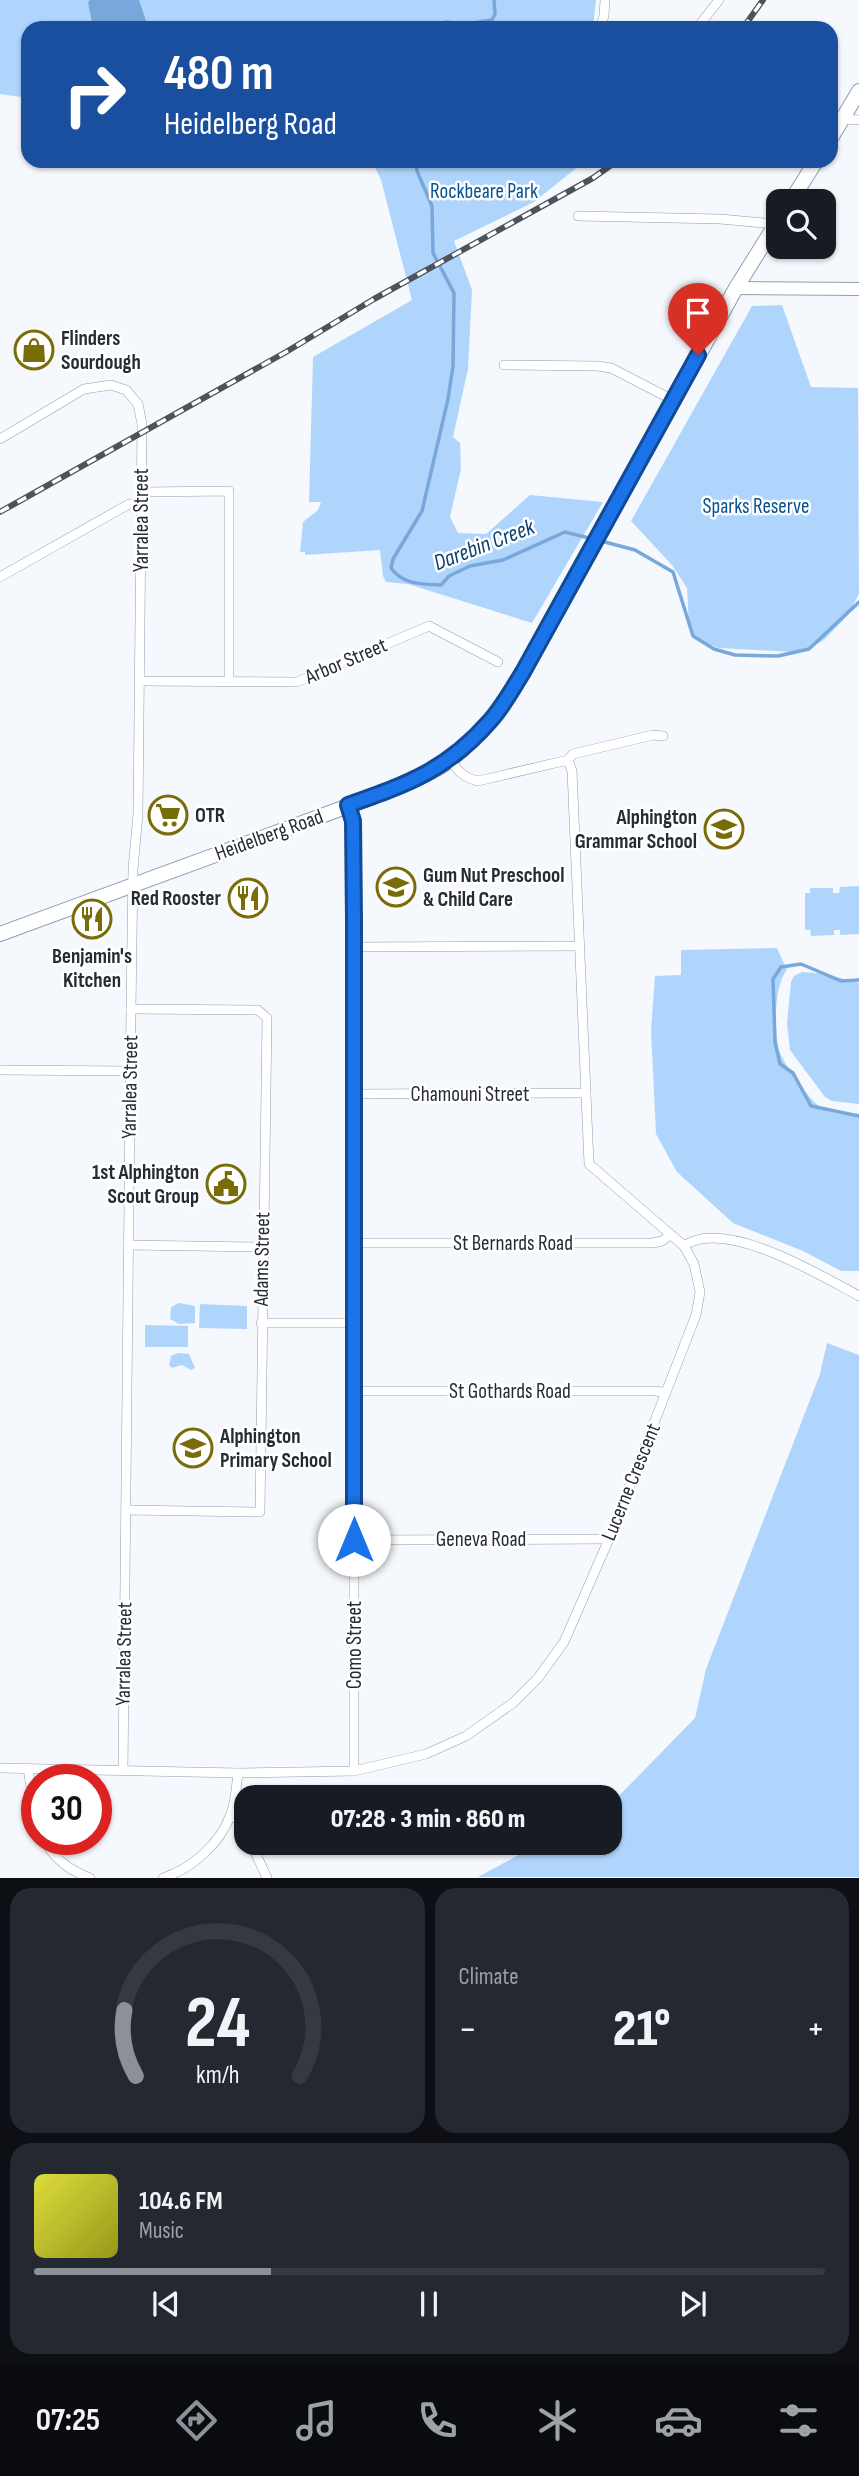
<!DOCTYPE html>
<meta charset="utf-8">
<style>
:root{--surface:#171b24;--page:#242831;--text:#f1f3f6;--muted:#9ea1a6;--line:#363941;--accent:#8c9099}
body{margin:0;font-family:"Sofia Sans Condensed",sans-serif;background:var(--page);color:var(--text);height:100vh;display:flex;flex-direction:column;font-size:26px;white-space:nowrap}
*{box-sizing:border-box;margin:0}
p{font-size:23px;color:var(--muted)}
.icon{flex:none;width:38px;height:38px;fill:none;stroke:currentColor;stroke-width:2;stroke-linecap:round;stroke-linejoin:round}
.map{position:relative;height:1878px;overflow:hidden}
.drawer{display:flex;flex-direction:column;gap:10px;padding:10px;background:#0d0f14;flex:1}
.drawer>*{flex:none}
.top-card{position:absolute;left:21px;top:21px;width:817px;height:147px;border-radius:21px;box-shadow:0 2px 5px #0004;background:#1a4fa0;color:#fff;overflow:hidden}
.tools{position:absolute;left:766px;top:189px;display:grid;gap:14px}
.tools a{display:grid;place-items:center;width:70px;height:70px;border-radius:14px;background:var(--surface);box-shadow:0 2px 5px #0004;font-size:35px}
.speed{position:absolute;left:21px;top:1764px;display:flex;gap:14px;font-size:35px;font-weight:700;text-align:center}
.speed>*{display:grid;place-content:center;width:91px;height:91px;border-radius:50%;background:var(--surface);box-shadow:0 2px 5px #0004;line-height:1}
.speed .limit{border:10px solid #d22;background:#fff;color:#111}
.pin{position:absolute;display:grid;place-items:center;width:60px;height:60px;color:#fff;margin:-72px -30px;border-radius:50% 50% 50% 0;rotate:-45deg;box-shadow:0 0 7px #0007}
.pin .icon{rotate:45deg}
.me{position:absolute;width:77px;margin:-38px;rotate:0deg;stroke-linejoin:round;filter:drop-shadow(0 0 5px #0008)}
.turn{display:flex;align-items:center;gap:24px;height:147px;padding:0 28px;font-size:32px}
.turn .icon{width:91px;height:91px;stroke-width:2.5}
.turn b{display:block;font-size:49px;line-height:60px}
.big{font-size:52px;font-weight:800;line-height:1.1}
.drawer .widget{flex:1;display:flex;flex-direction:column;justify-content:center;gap:10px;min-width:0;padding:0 24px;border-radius:21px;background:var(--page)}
.drawer .dial{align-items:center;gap:0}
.dial svg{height:182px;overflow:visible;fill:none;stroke:var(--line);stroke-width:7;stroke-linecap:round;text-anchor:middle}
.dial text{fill:var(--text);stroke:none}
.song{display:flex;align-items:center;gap:21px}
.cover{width:84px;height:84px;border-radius:10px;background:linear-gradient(135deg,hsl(60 70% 55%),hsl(60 70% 35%))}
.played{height:7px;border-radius:4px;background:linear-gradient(90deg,var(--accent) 30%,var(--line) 30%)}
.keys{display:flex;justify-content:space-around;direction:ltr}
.heat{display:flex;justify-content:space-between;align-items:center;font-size:38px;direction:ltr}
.drawer .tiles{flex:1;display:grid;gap:10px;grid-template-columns:1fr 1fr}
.widget:last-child{grid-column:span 2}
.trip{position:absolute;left:234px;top:1785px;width:388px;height:70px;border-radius:21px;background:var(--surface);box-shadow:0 2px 5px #0004;font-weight:800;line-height:70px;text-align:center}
.tabs{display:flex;height:112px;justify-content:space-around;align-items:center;background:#090b0e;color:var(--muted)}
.tabs .icon{width:49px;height:49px}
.tabs .active{color:var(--accent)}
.tabs b{font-size:32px;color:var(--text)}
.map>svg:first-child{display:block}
.green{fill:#b0d5fd}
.water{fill:#78a8db}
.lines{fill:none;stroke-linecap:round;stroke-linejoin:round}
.stream{stroke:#78a8db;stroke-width:3.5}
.minor-casing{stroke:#8e9fb1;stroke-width:10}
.tertiary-casing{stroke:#8e9fb1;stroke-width:14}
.primary-casing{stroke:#8e9fb1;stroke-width:16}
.minor{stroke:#fff;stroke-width:9}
.tertiary{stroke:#fff;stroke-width:12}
.primary{stroke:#fff;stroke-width:14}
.rail-casing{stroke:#4e535a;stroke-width:6}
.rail{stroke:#fff;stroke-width:3.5;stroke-dasharray:10;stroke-linecap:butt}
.route-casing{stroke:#114b97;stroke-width:18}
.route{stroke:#1a73e8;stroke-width:12}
.labels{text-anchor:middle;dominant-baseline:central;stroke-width:5;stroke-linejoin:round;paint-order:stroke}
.park-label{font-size:21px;fill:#06518f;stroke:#fff}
.poi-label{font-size:21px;font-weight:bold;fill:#262c34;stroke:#fff;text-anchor:start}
.street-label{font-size:21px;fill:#262c34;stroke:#fff}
.water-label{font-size:23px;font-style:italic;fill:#0a3f6e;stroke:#fff}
</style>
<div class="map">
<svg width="859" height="1878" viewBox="0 0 859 1878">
<rect width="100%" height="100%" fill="#f5f8fc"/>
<!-- green -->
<g class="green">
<path d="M0,0H596L593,28H28V98L0,94Z"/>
<path d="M372,161H585L534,202L454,241L472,290L468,369L453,437L460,443L461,469L450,517L458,533L486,534L530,495L603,502L532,623L408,584L386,582L383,576L380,550L305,555V552H300L303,522L318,510L321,502H309L313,357L412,300L381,180Z"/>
<path d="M782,305L811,387L858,388L859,594L847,616L824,640L806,650L792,652L719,648L700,641L692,634L689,626L687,588L672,565L631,521L752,306Z"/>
<path d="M859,886V934L840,935V930H834V935L811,936L810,930H805V893H810V888H833V893H839L840,887Z"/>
<path d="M777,948L787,970C774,985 774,1031 779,1050C783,1064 810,1100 821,1108C831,1114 847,1115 859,1115V1271H841L803,1251L733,1223L677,1172L656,1134L651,1030L655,976L681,975V950Z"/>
<path d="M802,972L826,974L859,983V1104L832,1101L825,1097L790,1050L787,1023L791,982L794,976Z"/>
<path d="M179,1303L195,1306V1323L179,1324L170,1319L171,1307Z"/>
<path d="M200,1304L247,1306V1329L199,1328Z"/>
<path d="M145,1325L188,1326V1347H145Z"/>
<path d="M827,1343L859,1355V1877H478L541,1843H611V1804L695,1718L706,1669L820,1374Z"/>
<path d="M178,1353L189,1354L195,1368L191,1370L182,1365L172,1368L169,1365L171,1356Z"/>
</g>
<!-- water -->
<path class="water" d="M90,0H139L147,24L144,28H93L88,2Z"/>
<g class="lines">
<!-- stream -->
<g class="stream">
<path d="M440,28L446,22L466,24L492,20L495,14L494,0"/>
<path d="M416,161L417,171L432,206L433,253L454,293L453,366L448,399L422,511L393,559L391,568C403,585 422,584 441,585L449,576L470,566L503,560L565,532L593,539"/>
<path d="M601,541L635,550L673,572L693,636L714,649L735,655L778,656L809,649L859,602"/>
<path d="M859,980L841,981L801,964L781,967L773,979L775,1042L780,1064L793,1073L811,1106L859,1116"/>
</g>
<defs>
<g id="minor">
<path d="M600,28L604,16L605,0"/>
<path d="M697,28L719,0"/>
<path d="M843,119L859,120"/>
<path d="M578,216L720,219L775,224"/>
<path d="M504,365L597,366L611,368L673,400"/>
<path d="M0,439L84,389L111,385L126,390L138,404L142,424L138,814L133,869L131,1009L123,1771"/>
<path d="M142,492L229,491V682"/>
<path d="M0,577L129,504L142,503"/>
<path d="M140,681L297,682L429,626L498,662"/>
<path d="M450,760C458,771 464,778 478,781L568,760L573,754L653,735L663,736"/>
<path d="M348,805L353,821L354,920V1771"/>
<path d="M354,947L579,946"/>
<path d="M0,1070L130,1071"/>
<path d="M354,1094L586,1093"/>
<path d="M355,1243H653L662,1241L670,1235"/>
<path d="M129,1245L262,1247"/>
<path d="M684,1246C724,1217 820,1275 859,1296"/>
<path d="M261,1323H354"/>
<path d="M355,1391H656L666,1393"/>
<path d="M126,1510L260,1512L267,1018L258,1010L131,1009"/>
<path d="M354,1540L609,1539"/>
<path d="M0,1768L238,1773L354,1771L426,1754L466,1736L513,1703L538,1678L564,1642L609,1539L696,1315L700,1292L694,1264L684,1246L589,1164L572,771L568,760"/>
<path d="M28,1769L37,1822"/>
<path d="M231,1815L242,1823L247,1834"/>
<path d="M44,1839C53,1858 71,1871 90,1878"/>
<path d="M251,1843L267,1878"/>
<path d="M163,1878C191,1869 220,1844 230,1816C236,1803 236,1787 238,1773"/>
</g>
<path id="tertiary" d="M736,288L859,289"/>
<g id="primary">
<path d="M831,138L859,91"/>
<path d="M791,201L816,161"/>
<path d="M0,934L381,794C404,784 430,775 450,760C481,737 502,704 523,672L736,288L779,219"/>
</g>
</defs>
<!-- minor casing -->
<use href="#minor" class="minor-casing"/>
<!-- tertiary casing -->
<use href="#tertiary" class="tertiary-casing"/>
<!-- primary casing -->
<use href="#primary" class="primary-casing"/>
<!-- minor -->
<use href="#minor" class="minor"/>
<!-- tertiary -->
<use href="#tertiary" class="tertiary"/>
<!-- primary -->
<use href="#primary" class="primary"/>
<defs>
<g id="rail">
<path d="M743,28L763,0"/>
<path d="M0,512L286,352L374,299L593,178L617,161"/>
</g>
</defs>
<!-- rail casing -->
<use href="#rail" class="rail-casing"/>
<!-- rail -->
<use href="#rail" class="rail"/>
</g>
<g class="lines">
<defs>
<path id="route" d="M354,1540V920L353,821L348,805C408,784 447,770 490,721C503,707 513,688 523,672L698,355"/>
</defs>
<!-- route casing -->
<use href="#route" class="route-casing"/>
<!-- route -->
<use href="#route" class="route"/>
</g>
<!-- icons -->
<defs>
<symbol id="shop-ring" viewBox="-11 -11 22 22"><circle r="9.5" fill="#fff" stroke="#7a6d08" stroke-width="1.5"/><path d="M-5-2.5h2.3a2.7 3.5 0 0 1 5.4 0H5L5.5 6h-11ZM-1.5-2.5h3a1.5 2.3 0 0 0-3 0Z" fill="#7a6d08"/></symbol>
<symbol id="supermarket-ring" viewBox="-11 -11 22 22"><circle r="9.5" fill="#fff" stroke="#7a6d08" stroke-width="1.5"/><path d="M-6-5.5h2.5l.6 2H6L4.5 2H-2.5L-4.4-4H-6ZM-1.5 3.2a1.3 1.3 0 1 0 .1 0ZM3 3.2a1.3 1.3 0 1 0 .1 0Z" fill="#7a6d08"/></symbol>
<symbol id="school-ring" viewBox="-11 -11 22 22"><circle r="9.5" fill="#fff" stroke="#7a6d08" stroke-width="1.5"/><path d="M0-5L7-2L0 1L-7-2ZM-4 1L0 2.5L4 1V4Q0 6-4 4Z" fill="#7a6d08"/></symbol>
<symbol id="restaurant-ring" viewBox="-11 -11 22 22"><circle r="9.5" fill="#fff" stroke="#7a6d08" stroke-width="1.5"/><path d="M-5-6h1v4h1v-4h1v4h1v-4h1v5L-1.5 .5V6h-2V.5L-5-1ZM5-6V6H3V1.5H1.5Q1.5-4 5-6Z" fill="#7a6d08"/></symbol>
<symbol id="civic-ring" viewBox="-11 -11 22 22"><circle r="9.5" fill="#fff" stroke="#7a6d08" stroke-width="1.5"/><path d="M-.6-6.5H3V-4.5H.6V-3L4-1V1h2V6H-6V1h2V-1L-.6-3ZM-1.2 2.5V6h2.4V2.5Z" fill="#7a6d08"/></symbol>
</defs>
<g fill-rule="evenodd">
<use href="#shop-ring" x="12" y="328" width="44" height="44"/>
<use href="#supermarket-ring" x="146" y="793" width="44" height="44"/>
<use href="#school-ring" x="702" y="807" width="44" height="44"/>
<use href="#school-ring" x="374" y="865" width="44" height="44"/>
<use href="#restaurant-ring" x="226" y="876" width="44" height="44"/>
<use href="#restaurant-ring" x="70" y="897" width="44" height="44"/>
<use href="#civic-ring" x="204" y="1162" width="44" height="44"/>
<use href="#school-ring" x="171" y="1426" width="44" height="44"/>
</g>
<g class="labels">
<!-- park labels -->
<g class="park-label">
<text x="484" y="191">Rockbeare Park</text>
<text x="756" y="506">Sparks Reserve</text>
</g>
<!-- poi labels -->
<g class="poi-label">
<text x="61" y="338">Flinders<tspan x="61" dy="24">Sourdough</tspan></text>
<text x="195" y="815">OTR</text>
<text x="697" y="817" text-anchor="end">Alphington<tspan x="697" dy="24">Grammar School</tspan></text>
<text x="423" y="875">Gum Nut Preschool<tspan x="423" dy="24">&amp; Child Care</tspan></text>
<text x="221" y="898" text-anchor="end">Red Rooster</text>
<text x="92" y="956" text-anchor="middle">Benjamin's<tspan x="92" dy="24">Kitchen</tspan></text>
<text x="199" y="1172" text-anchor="end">1st Alphington<tspan x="199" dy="24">Scout Group</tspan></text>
<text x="220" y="1436">Alphington<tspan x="220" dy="24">Primary School</tspan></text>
</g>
<!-- street labels -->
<g class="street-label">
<text transform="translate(141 520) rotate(-90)">Yarralea Street</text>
<text transform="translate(346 661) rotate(-23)">Arbor Street</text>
<text transform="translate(269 835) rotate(-20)">Heidelberg Road</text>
<text transform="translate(130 1087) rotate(-89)">Yarralea Street</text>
<text x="470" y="1094">Chamouni Street</text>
<text x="513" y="1243">St Bernards Road</text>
<text transform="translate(262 1259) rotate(-89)">Adams Street</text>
<text x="510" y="1391">St Gothards Road</text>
<text transform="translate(631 1482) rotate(-68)">Lucerne Crescent</text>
<text x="481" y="1539">Geneva Road</text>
<text transform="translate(354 1645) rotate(-90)">Como Street</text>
<text transform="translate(124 1654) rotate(-89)">Yarralea Street</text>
</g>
<!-- water labels -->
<g class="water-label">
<text transform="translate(484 545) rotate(-21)">Darebin Creek</text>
</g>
</g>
</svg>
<div class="tools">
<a><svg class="icon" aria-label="search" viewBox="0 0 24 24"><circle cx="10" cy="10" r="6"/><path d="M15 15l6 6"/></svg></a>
</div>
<div class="speed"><div class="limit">30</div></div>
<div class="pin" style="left:698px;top:355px;background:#d93025"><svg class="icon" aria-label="arrive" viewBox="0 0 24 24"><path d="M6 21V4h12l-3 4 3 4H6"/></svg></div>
<svg class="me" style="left:354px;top:1540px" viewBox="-20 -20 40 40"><circle r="19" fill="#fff"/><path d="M0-13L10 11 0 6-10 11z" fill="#1a73e8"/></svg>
<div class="trip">07:28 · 3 min · 860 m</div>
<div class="top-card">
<div class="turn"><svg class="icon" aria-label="right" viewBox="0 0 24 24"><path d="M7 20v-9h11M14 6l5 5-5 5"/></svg><div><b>480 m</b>Heidelberg Road</div></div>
</div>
</div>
<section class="drawer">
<div class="tiles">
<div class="widget dial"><svg viewBox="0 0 100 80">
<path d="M14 69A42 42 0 1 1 86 69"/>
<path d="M14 69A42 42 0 0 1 9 40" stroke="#8c9099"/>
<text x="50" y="56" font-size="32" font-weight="700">24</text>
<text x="50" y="72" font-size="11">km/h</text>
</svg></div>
<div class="widget"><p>Climate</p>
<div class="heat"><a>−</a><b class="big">21°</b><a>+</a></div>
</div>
<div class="widget">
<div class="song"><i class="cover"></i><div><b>104.6 FM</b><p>Music</p></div></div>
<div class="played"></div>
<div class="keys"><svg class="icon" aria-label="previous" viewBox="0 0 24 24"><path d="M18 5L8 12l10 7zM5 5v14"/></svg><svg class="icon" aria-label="pause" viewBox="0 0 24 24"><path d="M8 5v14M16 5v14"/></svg><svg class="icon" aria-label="next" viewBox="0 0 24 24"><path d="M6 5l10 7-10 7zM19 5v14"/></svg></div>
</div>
</div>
</section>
<nav class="tabs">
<b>07:25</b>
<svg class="icon active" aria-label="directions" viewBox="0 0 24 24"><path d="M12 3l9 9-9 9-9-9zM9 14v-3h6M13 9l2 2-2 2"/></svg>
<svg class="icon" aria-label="music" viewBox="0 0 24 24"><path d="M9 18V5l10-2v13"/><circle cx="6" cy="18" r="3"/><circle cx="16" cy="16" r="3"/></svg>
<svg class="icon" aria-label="phone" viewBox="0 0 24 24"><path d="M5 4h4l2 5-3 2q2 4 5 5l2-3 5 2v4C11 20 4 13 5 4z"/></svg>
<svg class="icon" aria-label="climate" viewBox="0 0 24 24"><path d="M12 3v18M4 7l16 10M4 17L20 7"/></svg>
<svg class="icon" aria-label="car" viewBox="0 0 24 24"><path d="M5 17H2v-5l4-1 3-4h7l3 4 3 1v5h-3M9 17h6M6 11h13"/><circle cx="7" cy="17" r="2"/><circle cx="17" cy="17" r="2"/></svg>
<svg class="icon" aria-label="filters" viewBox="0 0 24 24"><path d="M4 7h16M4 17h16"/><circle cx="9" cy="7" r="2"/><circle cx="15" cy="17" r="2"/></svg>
</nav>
